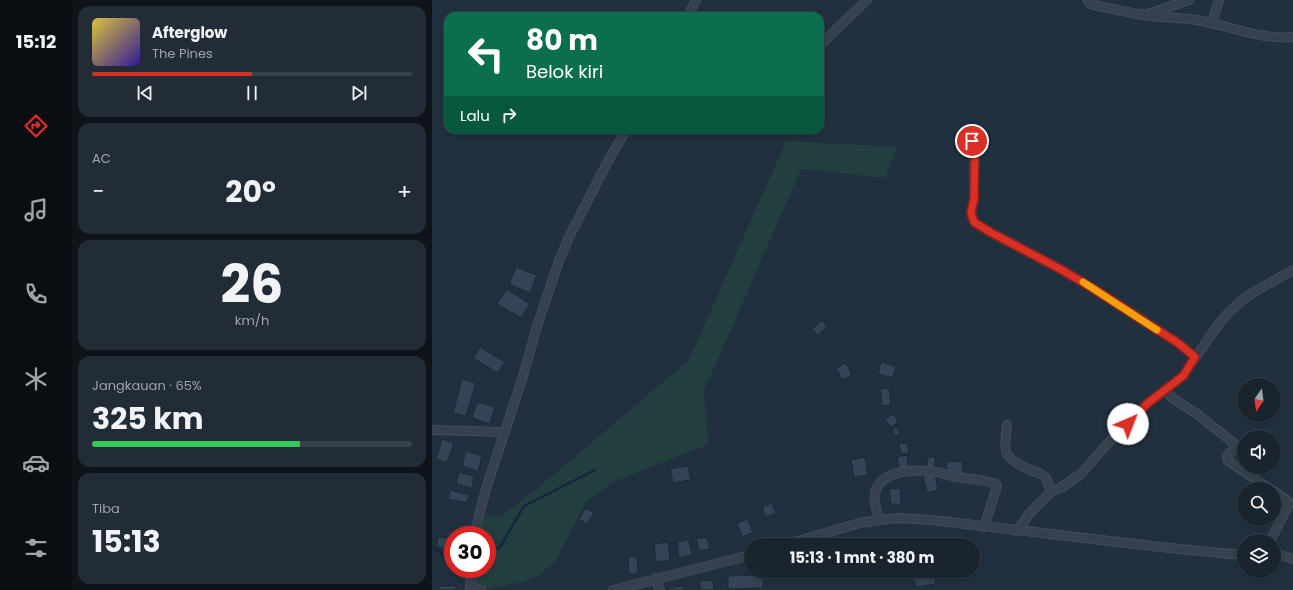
<!DOCTYPE html>
<html lang="id">
<meta charset="utf-8">
<style>
:root{--surface:#19242e;--page:#222c36;--text:#f1f3f6;--muted:#9fa4aa;--line:#37414a;--accent:#d93025}
body{margin:0;font-family:Poppins,sans-serif;background:var(--page);color:var(--text);height:100vh;display:flex;flex-direction:column;font-size:15px;white-space:nowrap}
*{box-sizing:border-box;margin:0}
p{font-size:13px;color:var(--muted)}
.icon{flex:none;width:22px;height:22px;fill:none;stroke:currentColor;stroke-width:2;stroke-linecap:round;stroke-linejoin:round}
.map{position:relative;flex:1;overflow:hidden}
.details{display:flex;flex-direction:column;gap:6px;padding:6px;background:#0e1419;width:360px}
.details>*{flex:none}
.banner{position:absolute;left:12px;top:12px;width:380px;height:122px;border-radius:12px;box-shadow:0 2px 6px #0003,0 0 0 1px var(--line);background:#0b6e4f;color:#fff;overflow:hidden}
.needle{width:26px;rotate:194deg}
.tools{position:absolute;left:805px;top:378px;display:grid;gap:8px}
.tools a{display:grid;place-items:center;width:44px;height:44px;border-radius:50%;background:var(--surface);box-shadow:0 2px 6px #0003,0 0 0 1px var(--line);font-size:20px}
.speed{position:absolute;left:12px;top:526px;display:flex;gap:8px;font-size:20px;font-weight:700;text-align:center}
.speed>*{display:grid;place-content:center;width:52px;height:52px;border-radius:50%;background:var(--surface);box-shadow:0 2px 6px #0003,0 0 0 1px var(--line);line-height:1}
.speed .limit{border:6px solid #d22;background:#fff;color:#111}
.pin{position:absolute;display:grid;place-items:center;width:34px;height:34px;color:#fff;margin:-17px;border:2px solid #fff;border-radius:50%;box-shadow:0 1px 4px #0007}
.me{position:absolute;width:44px;margin:-22px;rotate:44deg;stroke-linejoin:round;filter:drop-shadow(0 0 3px #0008)}
.turn{display:flex;align-items:center;gap:14px;height:84px;padding:0 16px;font-size:18px}
.turn .icon{width:52px;height:52px;stroke-width:2.5}
.turn b{display:block;font-size:28px;line-height:34px}
.then{display:flex;align-items:center;height:38px;padding:0 16px;background:#0003;gap:8px;font-size:15px}
.big{font-size:30px;font-weight:700;line-height:1.1}
.details .card{flex:1;display:flex;flex-direction:column;justify-content:center;gap:6px;min-width:0;padding:0 14px;border-radius:12px;background:var(--page)}
.details .dial{align-items:center;gap:0}
.dial b{font-size:52px;line-height:1}
.song{display:flex;align-items:center;gap:12px}
.cover{width:48px;height:48px;border-radius:6px;background:linear-gradient(135deg,hsl(50 70% 55%),hsl(250 70% 35%))}
.played{height:4px;border-radius:2px;background:linear-gradient(90deg,var(--accent) 50%,var(--line) 50%)}
.keys{display:flex;justify-content:space-around;direction:ltr}
.heat{display:flex;justify-content:space-between;align-items:center;font-size:22px;direction:ltr}
.charge{height:6px;border-radius:3px;background:linear-gradient(90deg,#34c759 65%,var(--line) 0)}
.trip{position:absolute;left:312px;top:538px;width:236px;height:40px;border-radius:20px;background:var(--surface);box-shadow:0 2px 6px #0003,0 0 0 1px var(--line);font-weight:700;line-height:40px;text-align:center}
main{display:flex;flex:1;min-height:0}
.menu{display:flex;flex-direction:column;width:72px;justify-content:space-around;align-items:center;background:#0a0e12;color:var(--muted)}
.menu .icon{width:28px;height:28px}
.menu .selected{color:var(--accent)}
.menu b{font-size:18px;color:var(--text)}
.map>svg:first-child{display:block}
.green{fill:#233e3f}
.lines{fill:none;stroke-linecap:round;stroke-linejoin:round}
.stream{stroke:#13283d;stroke-width:2.5}
.building{fill:#324455;stroke:#1c2835}
.minor-casing{stroke:#414d5a;stroke-width:10}
.minor{stroke:#35414e;stroke-width:8}
.route-casing{stroke:#8d1f18;stroke-width:10}
.route{stroke:#d93025;stroke-width:7}
.slow{stroke:#f59e0b;stroke-width:7}
</style>
<main>
<nav class="menu">
<b>15:12</b>
<svg class="icon selected" aria-label="directions" viewBox="0 0 24 24"><path d="M12 3l9 9-9 9-9-9zM9 14v-3h6M13 9l2 2-2 2"/></svg>
<svg class="icon" aria-label="music" viewBox="0 0 24 24"><path d="M9 18V5l10-2v13"/><circle cx="6" cy="18" r="3"/><circle cx="16" cy="16" r="3"/></svg>
<svg class="icon" aria-label="phone" viewBox="0 0 24 24"><path d="M5 4h4l2 5-3 2q2 4 5 5l2-3 5 2v4C11 20 4 13 5 4z"/></svg>
<svg class="icon" aria-label="climate" viewBox="0 0 24 24"><path d="M12 3v18M4 7l16 10M4 17L20 7"/></svg>
<svg class="icon" aria-label="car" viewBox="0 0 24 24"><path d="M5 17H2v-5l4-1 3-4h7l3 4 3 1v5h-3M9 17h6M6 11h13"/><circle cx="7" cy="17" r="2"/><circle cx="17" cy="17" r="2"/></svg>
<svg class="icon" aria-label="filters" viewBox="0 0 24 24"><path d="M4 7h16M4 17h16"/><circle cx="9" cy="7" r="2"/><circle cx="15" cy="17" r="2"/></svg>
</nav>
<section class="details">
<div class="card">
<div class="song"><i class="cover"></i><div><b>Afterglow</b><p>The Pines</p></div></div>
<div class="played"></div>
<div class="keys"><svg class="icon" aria-label="previous" viewBox="0 0 24 24"><path d="M18 5L8 12l10 7zM5 5v14"/></svg><svg class="icon" aria-label="pause" viewBox="0 0 24 24"><path d="M8 5v14M16 5v14"/></svg><svg class="icon" aria-label="next" viewBox="0 0 24 24"><path d="M6 5l10 7-10 7zM19 5v14"/></svg></div>
</div>
<div class="card"><p>AC</p>
<div class="heat"><a>−</a><b class="big">20°</b><a>+</a></div>
</div>
<div class="card dial"><b>26</b><p>km/h</p></div>
<div class="card"><p>Jangkauan · 65%</p><b class="big">325 km</b><div class="charge"></div></div>
<div class="card"><p>Tiba</p><b class="big">15:13</b></div>
</section>
<div class="map">
<svg width="861" height="590" viewBox="0 0 861 590">
<rect width="100%" height="100%" fill="#21303e"/>
<!-- green -->
<path class="green" d="M354,141L465,147L453,178L369,169L272,391L277,444L179,483L154,502L123,562L107,575L91,582L53,589L37,586L38,569H55V535H41L46,512L68,517L118,478L257,360Z"/>
<g class="lines">
<!-- stream -->
<g class="stream">
<path d="M0,547L21,561"/>
<path d="M55,555L68,547L92,506L163,470"/>
</g>
</g>
<!-- building -->
<g class="building">
<path d="M84,267L105,275L98,293L77,284Z"/>
<path d="M75,289L98,304L89,318L65,304Z"/>
<path d="M390,320L395,327L386,335L380,329Z"/>
<path d="M48,347L73,362L66,373L41,358Z"/>
<path d="M449,362L464,366L461,378L446,374Z"/>
<path d="M414,363L420,375L410,380L404,368Z"/>
<path d="M30,379L44,383L34,416L21,413Z"/>
<path d="M457,388L459,405L450,406L448,389Z"/>
<path d="M45,402L63,407L58,424L40,418Z"/>
<path d="M462,414L466,423L458,427L453,418Z"/>
<path d="M465,427L468,434L463,436L460,429Z"/>
<path d="M10,439L22,443L15,463L4,459Z"/>
<path d="M475,443L477,453L469,454L467,444Z"/>
<path d="M34,451L50,456L46,471L30,466Z"/>
<path d="M475,455L476,467L467,468L465,457Z"/>
<path d="M433,457L436,475L422,477L419,460Z"/>
<path d="M496,457H503V468H495Z"/>
<path d="M530,461L531,473L515,474L514,462Z"/>
<path d="M256,466L259,480L241,483L238,469Z"/>
<path d="M27,472L42,476L40,488L24,484Z"/>
<path d="M503,474L506,490L495,493L491,476Z"/>
<path d="M468,488L469,504H459L457,489Z"/>
<path d="M18,490L37,495L35,503L16,499Z"/>
<path d="M340,503L344,514L333,517L330,507Z"/>
<path d="M154,508L162,513L155,524L147,519Z"/>
<path d="M316,519L321,533L310,537L305,523Z"/>
<path d="M21,537V547L6,548L5,538Z"/>
<path d="M275,537L278,549L267,551L264,539Z"/>
<path d="M510,539L511,545H498V541Z"/>
<path d="M257,540L260,555L247,558L245,542Z"/>
<path d="M236,542L238,560L224,562L222,544Z"/>
<path d="M196,557H205L206,574H197Z"/>
<path d="M328,571H358V572L328,574Z"/>
<path d="M501,572L504,584L484,587L481,576Z"/>
<path d="M331,575V588L296,589V576Z"/>
<path d="M281,580L282,590H268V581Z"/>
<rect x="7" y="586" width="17" height="4"/>
<path d="M251,586L252,590H236V588Z"/>
</g>
<g class="lines">
<defs>
<g id="minor">
<path d="M655,0L658,4C676,8 694,12 712,15C732,18 751,17 770,21C801,27 830,40 861,37"/>
<path d="M716,14L757,0"/>
<path d="M256,16L264,0"/>
<path d="M780,23L787,0"/>
<path d="M388,45L435,0"/>
<path d="M530,138L537,139L542,144V199L539,213L542,222L558,232L630,270L662,289L746,343L763,357"/>
<path d="M733,390L740,398L765,414L803,444L804,446L795,456V460L838,489"/>
<path d="M575,425C574,432 572,448 575,454C579,463 601,471 611,475L614,478L619,492"/>
<path d="M0,430L72,432"/>
<path d="M447,520C445,511 441,501 443,493C448,472 477,469 495,471C505,471 515,475 525,477C538,479 552,480 564,484L565,486L552,527"/>
<path d="M585,531L597,514L619,492L630,487L649,474L679,440L716,403L751,376L783,329L796,313L809,301L822,292L861,270"/>
<path d="M43,535L47,515L54,489L91,376L106,323L127,261L137,237L175,163L194,130"/>
<path d="M838,541L857,504L856,501L842,491"/>
<path d="M352,545L428,523L454,519L471,518L509,521L728,547L798,554H812"/>
<path d="M842,553L861,559"/>
<path d="M223,578L228,590"/>
<path d="M38,587L50,590"/>
<path d="M38,590L40,569"/>
<path d="M181,590C227,578 273,567 319,555"/>
</g>
</defs>
<!-- minor casing -->
<use href="#minor" class="minor-casing"/>
<!-- minor -->
<use href="#minor" class="minor"/>
</g>
<g class="lines">
<defs>
<path id="route" d="M540,141L543,149L542,199L539,213L542,222L558,232L630,270L662,289L746,343L763,357L751,376L716,403L696,424"/>
</defs>
<!-- route casing -->
<use href="#route" class="route-casing"/>
<!-- route -->
<use href="#route" class="route"/>
<!-- slow -->
<path class="slow" d="M651,282L725,330"/>
</g>
</svg>
<div class="tools">
<a><svg class="needle" viewBox="-14 -14 28 28"><path d="M0-13l5 13h-10z" fill="#e53935"/><path d="M0 13l5-13h-10z" fill="#9fa4aa"/></svg></a>
<a><svg class="icon" aria-label="sound" viewBox="0 0 24 24"><path d="M4 9h4l5-4v14l-5-4H4zM17 9q2 3 0 6"/></svg></a>
<a><svg class="icon" aria-label="search" viewBox="0 0 24 24"><circle cx="10" cy="10" r="6"/><path d="M15 15l6 6"/></svg></a>
<a><svg class="icon" aria-label="layers" viewBox="0 0 24 24"><path d="M12 4l9 5-9 5-9-5zM3 14l9 5 9-5"/></svg></a>
</div>
<div class="speed"><div class="limit">30</div></div>
<div class="pin" style="left:540px;top:141px;background:#d93025"><svg class="icon" aria-label="arrive" viewBox="0 0 24 24"><path d="M6 21V4h12l-3 4 3 4H6"/></svg></div>
<svg class="me" style="left:696px;top:424px" viewBox="-20 -20 40 40"><circle r="19" fill="#fff"/><path d="M0-13L10 11 0 6-10 11z" fill="#d93025"/></svg>
<div class="trip">15:13 · 1 mnt · 380 m</div>
<div class="banner">
<div class="turn"><svg class="icon" aria-label="left" viewBox="0 0 24 24"><path d="M17 20v-9H6M10 6l-5 5 5 5"/></svg><div><b>80 m</b>Belok kiri</div></div>
<div class="then">Lalu<svg class="icon" aria-label="right" viewBox="0 0 24 24"><path d="M7 20v-9h11M14 6l5 5-5 5"/></svg></div>
</div>
</div>
</main>
